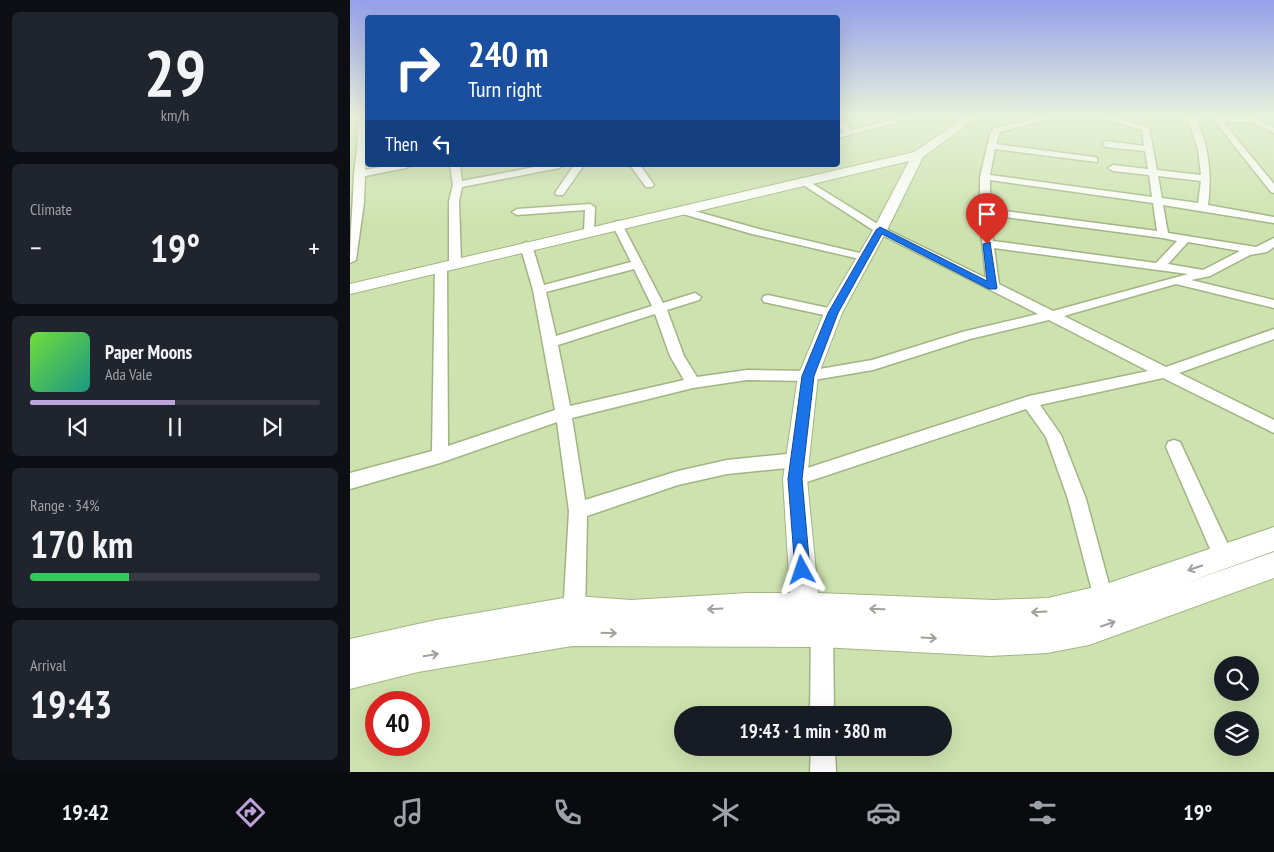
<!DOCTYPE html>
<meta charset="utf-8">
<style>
:root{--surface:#171b24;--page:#20242c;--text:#f1f3f6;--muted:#9ea1a6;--line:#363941;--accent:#bea3da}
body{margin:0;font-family:"PT Sans Narrow",sans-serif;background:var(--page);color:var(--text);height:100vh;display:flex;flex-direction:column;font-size:19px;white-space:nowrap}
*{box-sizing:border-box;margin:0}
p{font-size:16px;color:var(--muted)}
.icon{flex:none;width:28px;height:28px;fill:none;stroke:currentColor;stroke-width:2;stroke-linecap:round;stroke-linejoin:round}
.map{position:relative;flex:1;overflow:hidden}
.drawer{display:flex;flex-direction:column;gap:12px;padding:12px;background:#0d0f14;width:350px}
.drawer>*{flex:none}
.guide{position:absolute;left:15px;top:15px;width:475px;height:152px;border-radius:5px;box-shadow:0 5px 20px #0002;background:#1a4fa0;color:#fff;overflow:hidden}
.fabs{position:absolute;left:864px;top:656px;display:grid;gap:10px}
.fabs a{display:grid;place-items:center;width:45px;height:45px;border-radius:50%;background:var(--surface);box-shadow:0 5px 20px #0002;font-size:25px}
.speed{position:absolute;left:15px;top:691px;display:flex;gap:10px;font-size:25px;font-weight:700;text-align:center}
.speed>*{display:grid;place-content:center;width:65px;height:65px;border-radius:50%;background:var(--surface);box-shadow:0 5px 20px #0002;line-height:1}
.speed .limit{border:8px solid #d22;background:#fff;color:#111}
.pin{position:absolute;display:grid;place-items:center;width:42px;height:42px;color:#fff;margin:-51px -21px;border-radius:50% 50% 50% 0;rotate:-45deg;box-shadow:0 0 5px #0007}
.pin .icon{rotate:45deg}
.me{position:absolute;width:55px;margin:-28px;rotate:355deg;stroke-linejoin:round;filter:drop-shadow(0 0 4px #0008)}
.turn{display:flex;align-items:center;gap:18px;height:105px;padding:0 20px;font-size:22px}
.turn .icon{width:65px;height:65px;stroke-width:2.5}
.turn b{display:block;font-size:35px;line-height:42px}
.then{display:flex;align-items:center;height:48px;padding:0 20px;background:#0003;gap:10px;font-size:19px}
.big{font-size:38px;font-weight:800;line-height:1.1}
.drawer .card{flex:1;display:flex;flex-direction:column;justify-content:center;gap:8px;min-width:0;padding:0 18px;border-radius:8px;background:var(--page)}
.drawer .dial{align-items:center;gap:0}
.dial b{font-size:65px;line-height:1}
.song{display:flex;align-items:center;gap:15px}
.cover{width:60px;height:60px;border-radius:8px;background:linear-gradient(135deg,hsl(100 70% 55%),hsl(170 70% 35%))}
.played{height:5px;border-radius:2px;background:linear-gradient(90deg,var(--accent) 50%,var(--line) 50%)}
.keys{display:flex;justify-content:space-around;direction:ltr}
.heat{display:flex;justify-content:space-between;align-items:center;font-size:28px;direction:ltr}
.charge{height:8px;border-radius:4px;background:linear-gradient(90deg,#34c759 34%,var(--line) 0)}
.trip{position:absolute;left:324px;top:706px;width:278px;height:50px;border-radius:25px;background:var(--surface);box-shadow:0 5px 20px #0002;font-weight:800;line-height:50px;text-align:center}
.dock{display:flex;height:80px;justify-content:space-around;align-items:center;background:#090b0e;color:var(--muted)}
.dock .icon{width:35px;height:35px}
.dock .selected{color:var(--accent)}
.dock b{font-size:22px;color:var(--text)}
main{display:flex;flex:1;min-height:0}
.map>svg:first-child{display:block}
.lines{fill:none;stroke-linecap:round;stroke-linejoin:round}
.street-casing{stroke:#a1b483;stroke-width:3}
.secondary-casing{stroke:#a1b483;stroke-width:2}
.street{fill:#fff;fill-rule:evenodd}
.secondary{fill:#fff;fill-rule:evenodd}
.oneway{stroke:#9ea199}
.route{fill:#1a73e8;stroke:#114b97}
</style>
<main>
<section class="drawer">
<div class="card dial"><b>29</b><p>km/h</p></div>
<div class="card"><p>Climate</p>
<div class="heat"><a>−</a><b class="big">19°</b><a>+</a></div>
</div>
<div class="card">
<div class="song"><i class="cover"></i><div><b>Paper Moons</b><p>Ada Vale</p></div></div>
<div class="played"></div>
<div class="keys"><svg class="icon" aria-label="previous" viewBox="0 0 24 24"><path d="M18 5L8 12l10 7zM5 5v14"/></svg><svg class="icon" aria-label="pause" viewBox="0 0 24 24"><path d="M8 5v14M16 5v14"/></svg><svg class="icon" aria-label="next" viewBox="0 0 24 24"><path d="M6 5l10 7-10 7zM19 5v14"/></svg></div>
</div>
<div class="card"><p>Range · 34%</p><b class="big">170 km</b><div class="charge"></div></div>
<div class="card"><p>Arrival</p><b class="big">19:43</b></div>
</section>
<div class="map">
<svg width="924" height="772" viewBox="0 0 924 772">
<rect width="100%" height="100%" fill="#cee2af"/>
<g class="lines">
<defs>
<g id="street">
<path d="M4,116H12L16,127L15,170L42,165H61L56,168L15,176L14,202L6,260L0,263C0,234 3,203 4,174C6,154 11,135 4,116Z"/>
<path d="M559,116H572L488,138V134L494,132L488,125V119H491L501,130Z"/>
<path d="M697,116H710L650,132L646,144L744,157L747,158V162L645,149L640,175L802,197L799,175L763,171L758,168L763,165L798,169L795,151L756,147L752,144L756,141L794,146L792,130L745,116H757L799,127L807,170L851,175L848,149L837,116H845C859,145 862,174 858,205L924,217V223L813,205L818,233L906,247L924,238V247L917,252L900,255L860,276L841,280L924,300V308L826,284L714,316L816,367L924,329V339L829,373L924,420V433L813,378L690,405L711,435L736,499L763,599L760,606L753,609L746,606L718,499L696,437L676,409L445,486L439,484L436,479L439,474L445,472L679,396L798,371L699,320L620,339L523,370L458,381L397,380L343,388L222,418L235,500L328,471L377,460L447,453L453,455L456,460L453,465L447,467L377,474L328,485L237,516L235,616L232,624L224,627L216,624L213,616L219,511L207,422L90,463L0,489V473L82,451L85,266L87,264H95L97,266L98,446L205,410L183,290L170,245L176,242L182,245L194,285L281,262L262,224L267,221L272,224L313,303L345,293L351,297L349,300L317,310L334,356L347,377L397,370L458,371L522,360L612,332L688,314L526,232L447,181L452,178L455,179L534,228L636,278L630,220V177L640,134L644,128ZM808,176L851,181L848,203L812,198ZM640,180L803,203L807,231L640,209ZM640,215L813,238L827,241L806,263L643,241ZM838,242L890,251L853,270L818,264ZM644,248L838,274L703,311L649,284ZM284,269L302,306L206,336L196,292ZM305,314L320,356L334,380L220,406L208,345Z"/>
<path d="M891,116H901L924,128V133L901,122H873L924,184V193L921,192L863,119L867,117H892Z"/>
<path d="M100,165H110L112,181L195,165H214L209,168L112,187L109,201L111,263L105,267L99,263V201L103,185Z"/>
<path d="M224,165H234L213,195H207L205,193Z"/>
<path d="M280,165H290L304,185L302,187H296Z"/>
<path d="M240,204L245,207L244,231L239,234L234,231L235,210L167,215L162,212L167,209Z"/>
<path d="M330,207L409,229L518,255L520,257L514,260L402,234L326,212L325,210Z"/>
<path d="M418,295L483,309L490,313L483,317L414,302L412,299L414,296Z"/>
<path d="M824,440L830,442L881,551L884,558L881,565L874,567L867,565L816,447L818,442Z"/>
<path d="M472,617L480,620L483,628L484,715H460L461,628L464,620Z"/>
<path d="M461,748H485L486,772H460Z"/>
</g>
<path id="secondary" d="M617,116H629L573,157L537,230L492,313L468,376L457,479L468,593L643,600L698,598L753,585L924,527V551L833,584L924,552V578L739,645L697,653L640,656L471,647L222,646L68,672L0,689V639L86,620L225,596L281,600L398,593H440L433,479L448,376L474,313L523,230L559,161L0,294V284L564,152Z"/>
</defs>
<!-- street casing -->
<use href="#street" class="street-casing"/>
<!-- secondary casing -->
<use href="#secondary" class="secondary-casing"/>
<!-- street -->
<use href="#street" class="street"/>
<!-- secondary -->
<use href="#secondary" class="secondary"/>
</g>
<!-- one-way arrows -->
<defs><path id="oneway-shaft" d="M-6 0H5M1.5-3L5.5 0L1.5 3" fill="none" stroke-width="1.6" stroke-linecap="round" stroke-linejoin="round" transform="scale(1.25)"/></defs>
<g class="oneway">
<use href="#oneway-shaft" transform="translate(845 568) rotate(161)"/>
<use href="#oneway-shaft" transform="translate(365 609) rotate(177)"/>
<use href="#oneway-shaft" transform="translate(527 609) rotate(-178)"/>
<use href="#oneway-shaft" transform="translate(689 612) rotate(177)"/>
<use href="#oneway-shaft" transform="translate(758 624) rotate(-19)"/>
<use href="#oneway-shaft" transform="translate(259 633) rotate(2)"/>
<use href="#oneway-shaft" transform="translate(579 638) rotate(3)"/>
<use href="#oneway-shaft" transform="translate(81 655) rotate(-9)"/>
</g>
<!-- sky -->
<linearGradient id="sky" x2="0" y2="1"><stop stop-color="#94a0ea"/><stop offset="0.52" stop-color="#e9f2db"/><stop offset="1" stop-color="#e9f2db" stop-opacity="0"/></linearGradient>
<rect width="924" height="224" fill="url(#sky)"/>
<!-- route -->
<path class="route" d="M530,227L637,281L633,244L640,242L647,288L646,289H639L532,234L488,313L464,376L452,479L460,570L458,575L452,578L447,575L445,570L438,479L452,376L478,313L526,230Z"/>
</svg>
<div class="fabs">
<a><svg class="icon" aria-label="search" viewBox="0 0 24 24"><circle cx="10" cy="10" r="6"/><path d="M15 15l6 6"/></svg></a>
<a><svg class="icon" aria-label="layers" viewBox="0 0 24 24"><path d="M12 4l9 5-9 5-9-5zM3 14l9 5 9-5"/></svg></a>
</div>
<div class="speed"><div class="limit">40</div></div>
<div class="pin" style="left:637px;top:244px;background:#d93025"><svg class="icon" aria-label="arrive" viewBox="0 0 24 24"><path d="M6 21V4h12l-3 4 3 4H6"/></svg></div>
<svg class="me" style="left:452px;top:570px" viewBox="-20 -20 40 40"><path d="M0-17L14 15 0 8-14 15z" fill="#1a73e8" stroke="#fff" stroke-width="4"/></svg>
<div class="trip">19:43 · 1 min · 380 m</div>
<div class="guide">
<div class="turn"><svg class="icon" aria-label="right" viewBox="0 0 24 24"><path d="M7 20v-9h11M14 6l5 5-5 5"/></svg><div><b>240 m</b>Turn right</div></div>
<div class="then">Then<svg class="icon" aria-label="left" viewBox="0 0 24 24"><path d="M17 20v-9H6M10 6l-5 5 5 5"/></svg></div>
</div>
</div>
</main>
<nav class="dock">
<b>19:42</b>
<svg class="icon selected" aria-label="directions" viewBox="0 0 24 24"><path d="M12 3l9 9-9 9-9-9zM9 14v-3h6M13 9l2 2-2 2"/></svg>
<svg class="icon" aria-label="music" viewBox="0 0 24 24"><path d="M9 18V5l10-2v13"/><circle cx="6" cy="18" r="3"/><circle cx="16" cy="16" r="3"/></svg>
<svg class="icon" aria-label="phone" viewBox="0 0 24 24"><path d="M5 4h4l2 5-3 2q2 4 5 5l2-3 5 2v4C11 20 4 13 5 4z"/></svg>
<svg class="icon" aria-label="climate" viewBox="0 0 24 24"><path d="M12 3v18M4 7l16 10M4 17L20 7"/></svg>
<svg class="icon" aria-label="car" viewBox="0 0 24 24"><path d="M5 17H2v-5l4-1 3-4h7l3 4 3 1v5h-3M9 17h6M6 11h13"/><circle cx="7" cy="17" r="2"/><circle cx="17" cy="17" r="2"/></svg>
<svg class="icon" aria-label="filters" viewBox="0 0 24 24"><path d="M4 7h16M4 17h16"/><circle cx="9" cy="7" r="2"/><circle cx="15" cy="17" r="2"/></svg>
<b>19°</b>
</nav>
